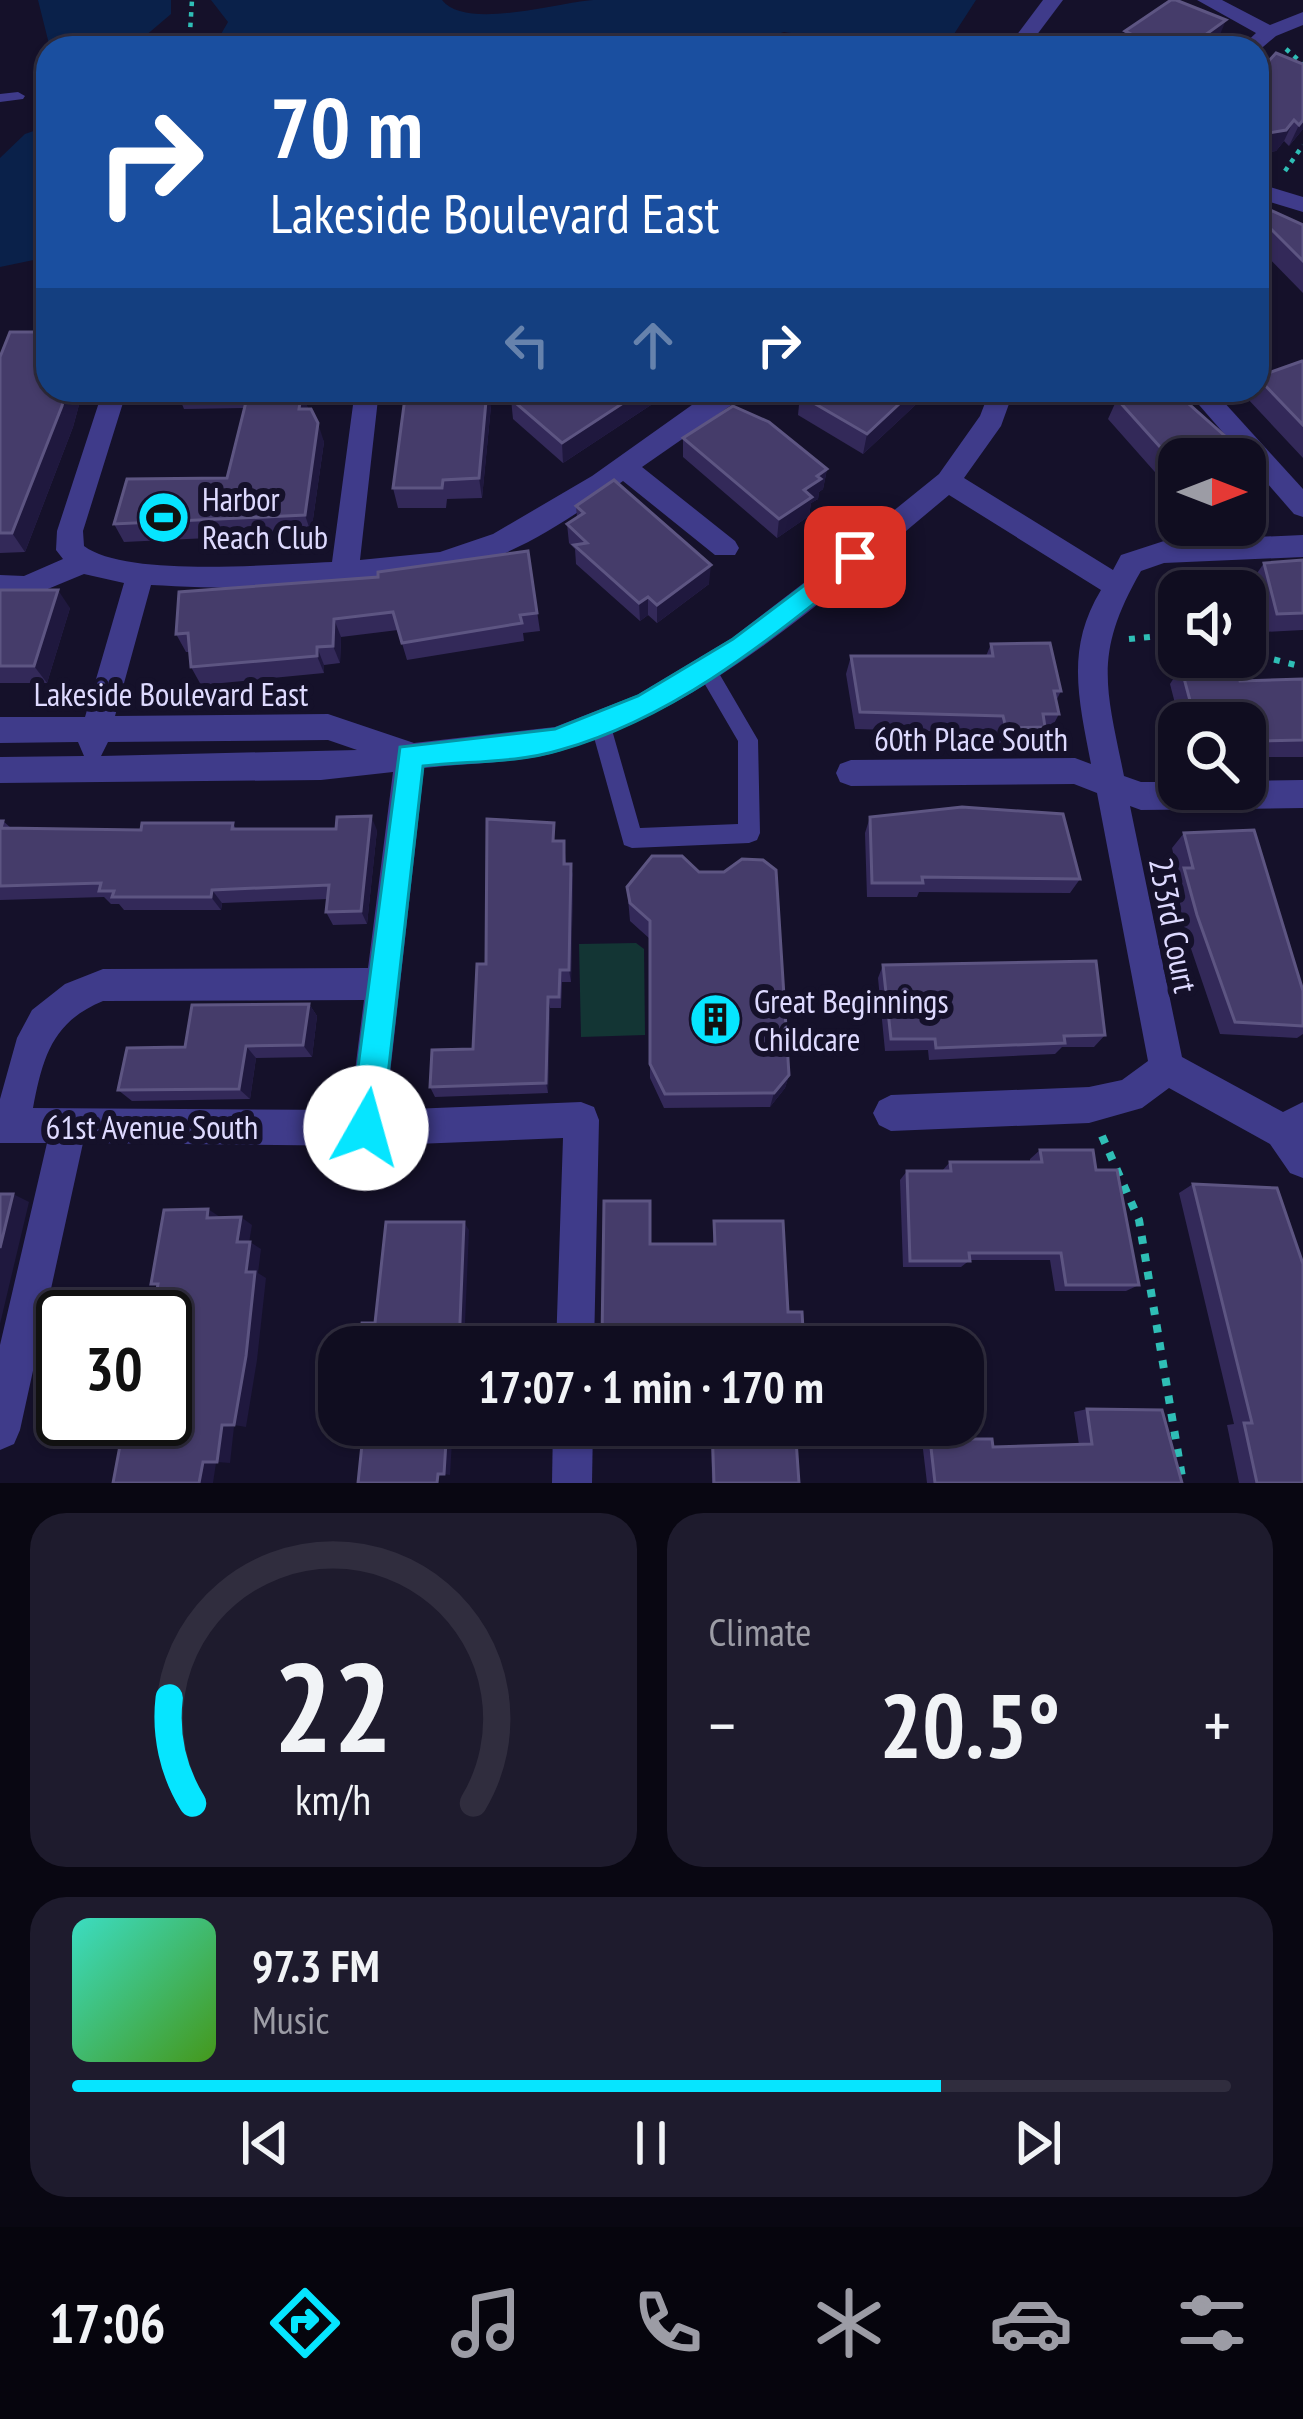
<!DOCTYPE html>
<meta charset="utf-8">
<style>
:root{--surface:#100d20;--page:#1e1b2d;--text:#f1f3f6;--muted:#9c9ca5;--line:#302d3e;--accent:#06e5ff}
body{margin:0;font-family:"PT Sans Narrow",sans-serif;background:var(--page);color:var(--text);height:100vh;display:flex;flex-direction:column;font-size:45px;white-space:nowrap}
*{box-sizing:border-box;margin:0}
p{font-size:39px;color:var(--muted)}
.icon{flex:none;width:66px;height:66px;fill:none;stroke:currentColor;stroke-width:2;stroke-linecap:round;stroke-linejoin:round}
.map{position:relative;height:1483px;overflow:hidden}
.side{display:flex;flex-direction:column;gap:30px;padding:30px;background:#090712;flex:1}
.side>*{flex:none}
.hud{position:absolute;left:36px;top:36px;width:1233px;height:366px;border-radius:36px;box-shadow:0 3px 9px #0004,0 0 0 3px var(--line);background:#1a4fa0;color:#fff;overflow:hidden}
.needle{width:78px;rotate:90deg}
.controls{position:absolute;left:1158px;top:438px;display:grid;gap:24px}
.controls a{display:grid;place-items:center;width:108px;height:108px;border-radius:24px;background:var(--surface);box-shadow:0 3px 9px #0004,0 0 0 3px var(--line);font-size:60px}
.speed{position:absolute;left:36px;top:1290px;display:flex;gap:24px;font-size:60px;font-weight:700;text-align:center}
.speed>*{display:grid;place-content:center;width:156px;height:156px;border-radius:50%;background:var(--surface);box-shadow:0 3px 9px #0004,0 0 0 3px var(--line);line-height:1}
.speed .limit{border:6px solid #111;border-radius:18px;background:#fff;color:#111}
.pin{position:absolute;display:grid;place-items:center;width:102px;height:102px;color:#fff;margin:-51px;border-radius:24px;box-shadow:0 6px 18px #0006}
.me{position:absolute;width:132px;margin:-66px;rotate:7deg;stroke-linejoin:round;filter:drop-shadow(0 0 9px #0008)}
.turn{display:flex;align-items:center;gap:42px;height:252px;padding:0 36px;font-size:54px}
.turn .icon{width:156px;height:156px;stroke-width:2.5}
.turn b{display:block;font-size:84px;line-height:102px}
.lanes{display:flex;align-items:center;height:114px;padding:0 36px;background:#0003;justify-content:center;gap:60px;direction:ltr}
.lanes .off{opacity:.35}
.big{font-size:90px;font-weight:700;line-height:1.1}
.side .widget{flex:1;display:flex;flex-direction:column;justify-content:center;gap:18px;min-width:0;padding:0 42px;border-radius:36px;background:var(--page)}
.side .dial{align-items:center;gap:0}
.dial svg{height:312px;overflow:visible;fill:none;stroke:var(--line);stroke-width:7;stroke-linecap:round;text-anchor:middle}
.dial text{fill:var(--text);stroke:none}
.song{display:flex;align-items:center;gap:36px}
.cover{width:144px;height:144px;border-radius:18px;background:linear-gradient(135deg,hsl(170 70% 55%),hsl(100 70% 35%))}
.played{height:12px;border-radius:6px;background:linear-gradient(90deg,var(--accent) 75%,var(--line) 75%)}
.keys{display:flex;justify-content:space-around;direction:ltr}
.heat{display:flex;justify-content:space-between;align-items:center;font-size:66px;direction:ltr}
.side .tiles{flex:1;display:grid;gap:30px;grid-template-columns:1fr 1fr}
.widget:last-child{grid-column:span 2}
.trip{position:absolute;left:318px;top:1326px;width:666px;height:120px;border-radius:36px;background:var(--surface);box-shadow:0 3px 9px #0004,0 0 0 3px var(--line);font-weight:700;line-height:120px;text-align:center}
.tabs{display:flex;height:192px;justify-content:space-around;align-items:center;background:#06050d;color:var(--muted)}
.tabs .icon{width:84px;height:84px}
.tabs .active{color:var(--accent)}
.tabs b{font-size:54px;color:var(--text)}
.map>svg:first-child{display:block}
.green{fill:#133534}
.water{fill:#0a214a}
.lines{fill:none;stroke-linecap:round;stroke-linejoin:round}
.path-far2{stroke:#2fbeb6;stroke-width:4.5;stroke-dasharray:4.5 6;stroke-linecap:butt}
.path-far1{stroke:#2fbeb6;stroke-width:6;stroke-dasharray:6 9;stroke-linecap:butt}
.path{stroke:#2fbeb6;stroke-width:8;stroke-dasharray:8 10;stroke-linecap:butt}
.lane{fill:#3f3b8a;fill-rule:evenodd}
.street{fill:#3f3b8a;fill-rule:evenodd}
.wall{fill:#332959}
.shaded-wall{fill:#1f183e}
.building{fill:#453c6a;stroke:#5d5582;stroke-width:3}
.route{fill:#06e5ff;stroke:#0495a6;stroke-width:3}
.labels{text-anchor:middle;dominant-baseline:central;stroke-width:12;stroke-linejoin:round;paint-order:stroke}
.poi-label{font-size:33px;fill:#dedaff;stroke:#15112a;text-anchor:start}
.street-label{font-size:33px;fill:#dedaff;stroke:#15112a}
</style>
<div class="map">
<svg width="1303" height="1483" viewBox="0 0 1303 1483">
<rect width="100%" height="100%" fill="#15112a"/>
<!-- green -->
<path class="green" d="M636,943L644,949L645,1035L581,1037L579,944Z"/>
<!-- water -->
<g class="water">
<path d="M38,0H171V14L131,48H50Z"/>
<path d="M211,0H442C466,31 558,2 594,0C720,0 850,0 976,0L945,48H822L804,35L784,32L733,48H213L228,22Z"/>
<path d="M48,126V257L0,267V158L25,134Z"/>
</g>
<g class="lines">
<!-- path-far2 -->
<g class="path-far2">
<path d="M189,48L192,0"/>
<path d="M1286,49L1303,64"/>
<path d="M1285,171L1303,145"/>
</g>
<!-- path-far1 -->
<g class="path-far1">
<path d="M1129,639L1179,634"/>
<path d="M1245,652L1303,667"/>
</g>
<!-- path -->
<path class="path" d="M1102,1136L1139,1220L1183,1483"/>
<!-- lane -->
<g class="lane">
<path d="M18,92L25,96L23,99L0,102V94Z"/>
<path d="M706,661L713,663L758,740L760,833L757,840L749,843L632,848L624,845L590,723L593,717H607L610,723L640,828L738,824V741L696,669L699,663Z"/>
</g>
<!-- street -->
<g class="street">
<path d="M1043,0H1063L1027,48H1007Z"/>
<path d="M1197,0H1222L1270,25L1303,12V25L1276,36L1257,52V48H1240L1256,33Z"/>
<path d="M1257,183L1303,197V212L1257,198Z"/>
<path d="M103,390H127L83,531L84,546C126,578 276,564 332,562L355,390H379L360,560L440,552L493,534L592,476L713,390H753L642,467L735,541L739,548L735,555H715L623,481C577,514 526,549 471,566C383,593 244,590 151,585L115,716L328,714L414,743L555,727L637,695L732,638L814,575L939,474L980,416L990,390H1014L1001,426L964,478L1113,570L1121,555L1164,541L1303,535V557L1164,563L1141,571C1093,654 1106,687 1124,776L1141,782H1179V789H1245V781L1303,780V808L1141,810L1130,806L1182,1057L1283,1112L1303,1102V1178L1290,1173L1270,1144L1169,1088L1142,1108L1089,1123L891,1131L879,1125L873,1113L879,1101L891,1095L1089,1087L1122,1080L1148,1061L1097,793L1074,784L851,786L840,782L836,773L840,764L851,760L1075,758L1091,764C1079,700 1065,649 1101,590L949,495C831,593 712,706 561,751C518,764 467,763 424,768L386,1110L581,1102L594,1107L599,1120L594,1347H556L563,1138L366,1146L83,1143L20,1430L14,1444L0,1450V1345L47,1143H0V1099L17,1038L32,1010L65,984L103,969L368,968L393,772L321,780L0,783V757L84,756L78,742L0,743V717H85L124,583L84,574L26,598L0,597V575L24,576L63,559L56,550L57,531ZM328,740L357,750L101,756L108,742ZM364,1000L350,1110L33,1108C43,1057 52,1022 103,1001Z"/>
<path d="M1186,390H1213L1303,489V517L1294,514Z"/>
<path d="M553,1425H593L592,1483H552Z"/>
</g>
</g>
<!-- wall -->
<g class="wall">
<path d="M1125,31L1217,42L1208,48H1120Z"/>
<path d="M1257,74L1303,129L1289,146L1284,141L1276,151L1257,154Z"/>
<path d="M1257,204L1303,225V293L1257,246Z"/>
<path d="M0,357L48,390H83L73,427L25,552L0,553Z"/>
<path d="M1303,362V458L1246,397L1250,390H1257V377Z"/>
<path d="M176,390H302L308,409L324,442L311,533L124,542L114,524L227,478L244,408L184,409Z"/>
<path d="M666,395L563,463L513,419L511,399Z"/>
<path d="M800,395L925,396L863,454L798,415Z"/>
<path d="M1117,399L1261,468L1255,478L1259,482L1247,502L1179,459V517L1157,491L1162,480L1108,419Z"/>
<path d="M491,406L482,498L447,499L446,508H398L393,488Z"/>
<path d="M683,438L827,469L823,489L819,492L818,499L811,503L809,516L777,538L683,457Z"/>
<path d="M576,506L709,584L657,623L648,615L640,621L576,564L575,549L569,543L567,524L577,518Z"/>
<path d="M528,551L540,631L523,633L524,641L407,660L398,630L341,637L340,663L324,665V673L201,685L191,667L190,652H186L176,634L378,577Z"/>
<path d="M1303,560V630L1264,632L1251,582L1264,563Z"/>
<path d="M0,590L70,608L47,683H0Z"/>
<path d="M991,644L1061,691L1056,701L1059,714L1050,731H1043L1037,744L998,745L996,733L855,729L846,674L851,656H986Z"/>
<path d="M1181,667L1240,681L1303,679V757H1257L1245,770V723H1180L1170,684Z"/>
<path d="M870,817L1080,879L1070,893L919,892L917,897H867L865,833Z"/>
<path d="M0,821H3L11,828L141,830L233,823L236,829L377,830L367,924L333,925L326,912L328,899L222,903L221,910H124L119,904H111L104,897L0,900Z"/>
<path d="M1184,833L1303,991V1034L1297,1038L1220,1034L1184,928L1172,883L1178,875L1172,848Z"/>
<path d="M556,841H564L566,864H571L573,878L571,982H562L561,1008H550L548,1093L435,1097L430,1087L473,1049L486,964Z"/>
<path d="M627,887L789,1075L785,1088L770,1107L664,1108L650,1078V939L630,921Z"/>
<path d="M883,965L1105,1035L1094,1047H1062L1055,1054L929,1060L928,1050L885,1051L878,978Z"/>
<path d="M309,1004L317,1016L312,1057L256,1058L250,1099L132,1101L118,1090L185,1047Z"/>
<path d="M1040,1150L1096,1170L1139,1285L1126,1291H1055L1050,1260H970L961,1267H903L900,1180L907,1171H942L950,1162H1030V1159Z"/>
<path d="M1193,1184L1303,1483H1239L1227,1425L1234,1424L1179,1193Z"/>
<path d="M714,1221L788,1312L804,1347H701V1344H603L602,1340L650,1244H713Z"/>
<path d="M1087,1409L1182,1483H927L922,1441L930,1439L993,1447L1079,1445L1074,1412Z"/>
<path d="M711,1425H795L799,1483H712Z"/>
</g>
<!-- shaded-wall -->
<g class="shaded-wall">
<path d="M1226,20L1217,42L1208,48H1187Z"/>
<path d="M1294,120L1284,141L1276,151L1257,154V135Z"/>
<path d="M1303,120V129L1289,146L1299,125Z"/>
<path d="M66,390H83L73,427L25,552L12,533Z"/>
<path d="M302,390L308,409H299Z"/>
<path d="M487,390L491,406L482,498L479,478Z"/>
<path d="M643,390H666V395L563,463L562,443Z"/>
<path d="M914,390H926L925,396L863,454L867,434Z"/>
<path d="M318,423L324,442L311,533L305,515Z"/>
<path d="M1261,468L1251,485L1259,482L1245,503V480L1250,472Z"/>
<path d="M827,469L823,489L819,492L818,499L811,503L809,516L777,538L779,519L817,476Z"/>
<path d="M711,565L709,584L657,623V605Z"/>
<path d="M58,590L70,608L47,683L34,666Z"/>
<path d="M648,597V615L640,621L639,603Z"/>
<path d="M334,619L341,637L340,663L333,646Z"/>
<path d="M317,647L324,665V673L317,656Z"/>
<path d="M371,816L377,830L367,924L361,911Z"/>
<path d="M571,864L573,878L571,982L569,970Z"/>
<path d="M212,890L222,903L221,910L211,897Z"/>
<path d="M548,997L550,1008L548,1093L546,1083Z"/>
<path d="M309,1004L317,1016L312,1057L303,1045Z"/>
<path d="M246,1046L256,1058L250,1099L239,1089Z"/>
<path d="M789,1075L785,1088L770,1107L774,1093Z"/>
<path d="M13,1194L29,1202L0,1324V1248Z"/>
<path d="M208,1209L220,1217L218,1225L207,1218Z"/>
<path d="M241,1217L252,1225L248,1249L237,1242Z"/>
<path d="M464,1222L469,1230L464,1347H459Z"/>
<path d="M250,1242L261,1249L258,1273L266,1278L257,1360L246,1427L234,1425Z"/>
<path d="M222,1425L234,1427L230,1463L217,1462Z"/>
<path d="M447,1425H453L450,1475L444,1474Z"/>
<path d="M203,1462L216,1463L213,1483H199Z"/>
</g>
<!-- building -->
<g class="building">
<path d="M1171,0H1176L1226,20L1187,48H1121L1131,34L1125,31Z"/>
<path d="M1276,53L1303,64V120L1299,125L1294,120L1286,130L1257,135V74Z"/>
<path d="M1257,204L1303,225V261L1257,215Z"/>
<path d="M10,332H48V390H66L62,406L12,533H0V357Z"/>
<path d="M1302,361L1303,362V425L1257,377Z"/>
<path d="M249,390H302L299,409H311L318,423L305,515L114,524L127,479L227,478Z"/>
<path d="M406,390H487L479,478L443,480L442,488H393Z"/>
<path d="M526,390H643L562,443L511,399Z"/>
<path d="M806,390H914L867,434L800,395Z"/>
<path d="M1145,390H1173L1261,468L1250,472L1259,482L1245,488V459H1179V486L1166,472L1178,467L1117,399Z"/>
<path d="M733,406L769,422L827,469L817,476L821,479L804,490L812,497L779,519L683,438Z"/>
<path d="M614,480L711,565L657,605L648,597L639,603L574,545L587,543L567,524L584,513L576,506Z"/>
<path d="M528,551L537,613L520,615L522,623L402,643L393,612L334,619L333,646L317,647V656L191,667L188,633L176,634L179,592L378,577V572Z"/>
<path d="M1303,560V613L1277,614L1264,563Z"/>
<path d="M0,590H58L34,666H0Z"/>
<path d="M1050,643L1061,691H1054L1059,714H1043L1045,727L1006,728L1003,716L860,712L851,656H993L991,644Z"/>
<path d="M1235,666L1240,681L1303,679V740L1256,741L1260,754H1245V723H1196L1181,667Z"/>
<path d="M962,807L1063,814L1080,879L922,877L923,883H872L870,817Z"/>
<path d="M371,816L361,911L326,912L329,885L212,890L211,897H112L114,891H99L101,883L0,886V821H3L1,828L141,830L142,823H233L232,829H336L337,817Z"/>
<path d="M487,819L554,823L553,841H564V864H571L569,970H560L559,997H548L546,1083L430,1087L432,1050L473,1049L477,964H486Z"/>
<path d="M1254,830L1303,991V1026L1235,1022L1197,915L1184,868H1193L1184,833Z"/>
<path d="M652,856H682L699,872H724L742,859L763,860L776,870L789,1075L774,1093L665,1094L650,1064V921L630,903L627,887Z"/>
<path d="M1096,961L1105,1035L1064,1036L1065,1043L936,1048L935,1039H891L883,965Z"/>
<path d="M309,1004L303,1045L246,1046L239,1089L118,1090L127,1048L185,1047L192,1005Z"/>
<path d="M1040,1150H1093L1096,1170H1117L1139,1285H1066L1061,1253H969L970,1261H910L907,1171H951L950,1162H1042Z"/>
<path d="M1193,1184L1277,1188L1303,1264V1483H1257L1244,1423H1252Z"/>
<path d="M0,1194H13L0,1248Z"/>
<path d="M604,1201H650V1244H715L714,1221H783L788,1312H802L804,1347H702V1340H602Z"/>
<path d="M208,1209L207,1218L241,1217L237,1242H250L246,1272H255L246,1356L234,1425H222L217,1462H203L199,1483H113L125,1419H165V1317H152L158,1284H151L164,1210Z"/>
<path d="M386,1222H464L459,1347H359L362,1323H375Z"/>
<path d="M1087,1409L1162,1410L1182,1483H935L930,1439H992L993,1447L1092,1444Z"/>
<path d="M364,1425H447L444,1474H438L437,1483H358Z"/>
<path d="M712,1425H795L799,1483H714Z"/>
</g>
<!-- route -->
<path class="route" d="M855,547L867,557L864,564C771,638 677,717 560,750C518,763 467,761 423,766L382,1128L378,1139L366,1144L355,1139L350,1128L400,747L555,729L638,696L733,639Z"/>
<!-- icons -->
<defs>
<symbol id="stadium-disc" viewBox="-11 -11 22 22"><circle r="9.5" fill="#06e5ff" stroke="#15112a"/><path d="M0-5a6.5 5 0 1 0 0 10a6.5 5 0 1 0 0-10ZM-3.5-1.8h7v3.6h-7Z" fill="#111"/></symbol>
<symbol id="building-disc" viewBox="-11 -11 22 22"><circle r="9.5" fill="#06e5ff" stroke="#15112a"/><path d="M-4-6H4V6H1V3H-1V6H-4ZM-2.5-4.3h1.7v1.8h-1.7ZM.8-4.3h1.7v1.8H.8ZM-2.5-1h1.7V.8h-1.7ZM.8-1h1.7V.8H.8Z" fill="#111"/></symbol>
</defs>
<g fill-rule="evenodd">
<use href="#stadium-disc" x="134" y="488" width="59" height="59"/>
<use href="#building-disc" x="686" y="990" width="59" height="59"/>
</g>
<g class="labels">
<!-- poi labels -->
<g class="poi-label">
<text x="202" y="498">Harbor<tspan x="202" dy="38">Reach Club</tspan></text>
<text x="754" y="1000">Great Beginnings<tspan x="754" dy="38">Childcare</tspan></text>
</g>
<!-- street labels -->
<g class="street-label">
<text x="171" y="693">Lakeside Boulevard East</text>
<text x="971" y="738">60th Place South</text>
<text transform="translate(1174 925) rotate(79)">253rd Court</text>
<text x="152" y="1126">61st Avenue South</text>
</g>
</g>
</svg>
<div class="controls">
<a><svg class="needle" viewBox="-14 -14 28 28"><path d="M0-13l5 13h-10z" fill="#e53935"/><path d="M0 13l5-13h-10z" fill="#9c9ca5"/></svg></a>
<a><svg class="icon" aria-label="sound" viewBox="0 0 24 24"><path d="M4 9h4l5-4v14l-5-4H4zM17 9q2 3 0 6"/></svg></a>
<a><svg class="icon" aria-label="search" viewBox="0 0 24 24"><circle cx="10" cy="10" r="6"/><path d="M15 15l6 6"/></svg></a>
</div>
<div class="speed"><div class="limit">30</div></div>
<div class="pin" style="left:855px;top:557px;background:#d93025"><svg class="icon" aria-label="arrive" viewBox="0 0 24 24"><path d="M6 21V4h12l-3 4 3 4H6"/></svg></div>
<svg class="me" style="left:366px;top:1128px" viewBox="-20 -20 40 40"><circle r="19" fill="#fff"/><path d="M0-13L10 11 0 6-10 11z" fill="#06e5ff"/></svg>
<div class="trip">17:07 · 1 min · 170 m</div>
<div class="hud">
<div class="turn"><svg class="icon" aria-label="right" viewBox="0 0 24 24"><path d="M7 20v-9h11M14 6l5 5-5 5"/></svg><div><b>70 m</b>Lakeside Boulevard East</div></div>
<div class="lanes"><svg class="icon off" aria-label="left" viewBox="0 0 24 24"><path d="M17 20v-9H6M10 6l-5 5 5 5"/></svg><svg class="icon off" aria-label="ahead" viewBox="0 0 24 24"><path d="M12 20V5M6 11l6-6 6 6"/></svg><svg class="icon" aria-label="right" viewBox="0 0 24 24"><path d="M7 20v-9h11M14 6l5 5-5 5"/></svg></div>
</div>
</div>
<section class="side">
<div class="tiles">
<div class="widget dial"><svg viewBox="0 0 100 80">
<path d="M14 69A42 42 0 1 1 86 69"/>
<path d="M14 69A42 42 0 0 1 8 42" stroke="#06e5ff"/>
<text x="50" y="56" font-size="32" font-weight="700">22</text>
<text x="50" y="72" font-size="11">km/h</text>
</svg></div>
<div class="widget"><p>Climate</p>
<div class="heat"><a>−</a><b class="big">20.5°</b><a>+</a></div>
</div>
<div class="widget">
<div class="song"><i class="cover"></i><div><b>97.3 FM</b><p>Music</p></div></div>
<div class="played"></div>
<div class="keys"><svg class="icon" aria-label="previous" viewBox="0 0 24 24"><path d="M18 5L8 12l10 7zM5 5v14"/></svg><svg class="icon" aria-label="pause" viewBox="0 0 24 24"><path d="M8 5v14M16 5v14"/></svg><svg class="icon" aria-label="next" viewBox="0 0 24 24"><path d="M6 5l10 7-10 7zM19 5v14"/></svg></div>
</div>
</div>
</section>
<nav class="tabs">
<b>17:06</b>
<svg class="icon active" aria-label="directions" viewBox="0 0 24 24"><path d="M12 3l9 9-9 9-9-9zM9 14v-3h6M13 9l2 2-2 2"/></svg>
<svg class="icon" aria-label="music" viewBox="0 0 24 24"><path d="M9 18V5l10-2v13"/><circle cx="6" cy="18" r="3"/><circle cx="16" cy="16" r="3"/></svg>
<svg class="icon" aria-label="phone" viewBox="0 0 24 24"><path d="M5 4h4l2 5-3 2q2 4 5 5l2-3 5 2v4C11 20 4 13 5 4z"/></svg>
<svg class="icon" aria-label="climate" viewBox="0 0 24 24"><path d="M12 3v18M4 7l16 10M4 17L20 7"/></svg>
<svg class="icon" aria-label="car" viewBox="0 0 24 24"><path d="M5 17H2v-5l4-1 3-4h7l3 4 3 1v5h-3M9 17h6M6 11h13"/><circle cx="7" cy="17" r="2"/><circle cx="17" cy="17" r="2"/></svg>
<svg class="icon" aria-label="filters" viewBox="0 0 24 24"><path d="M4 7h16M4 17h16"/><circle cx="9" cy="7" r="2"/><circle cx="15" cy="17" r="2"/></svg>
</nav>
